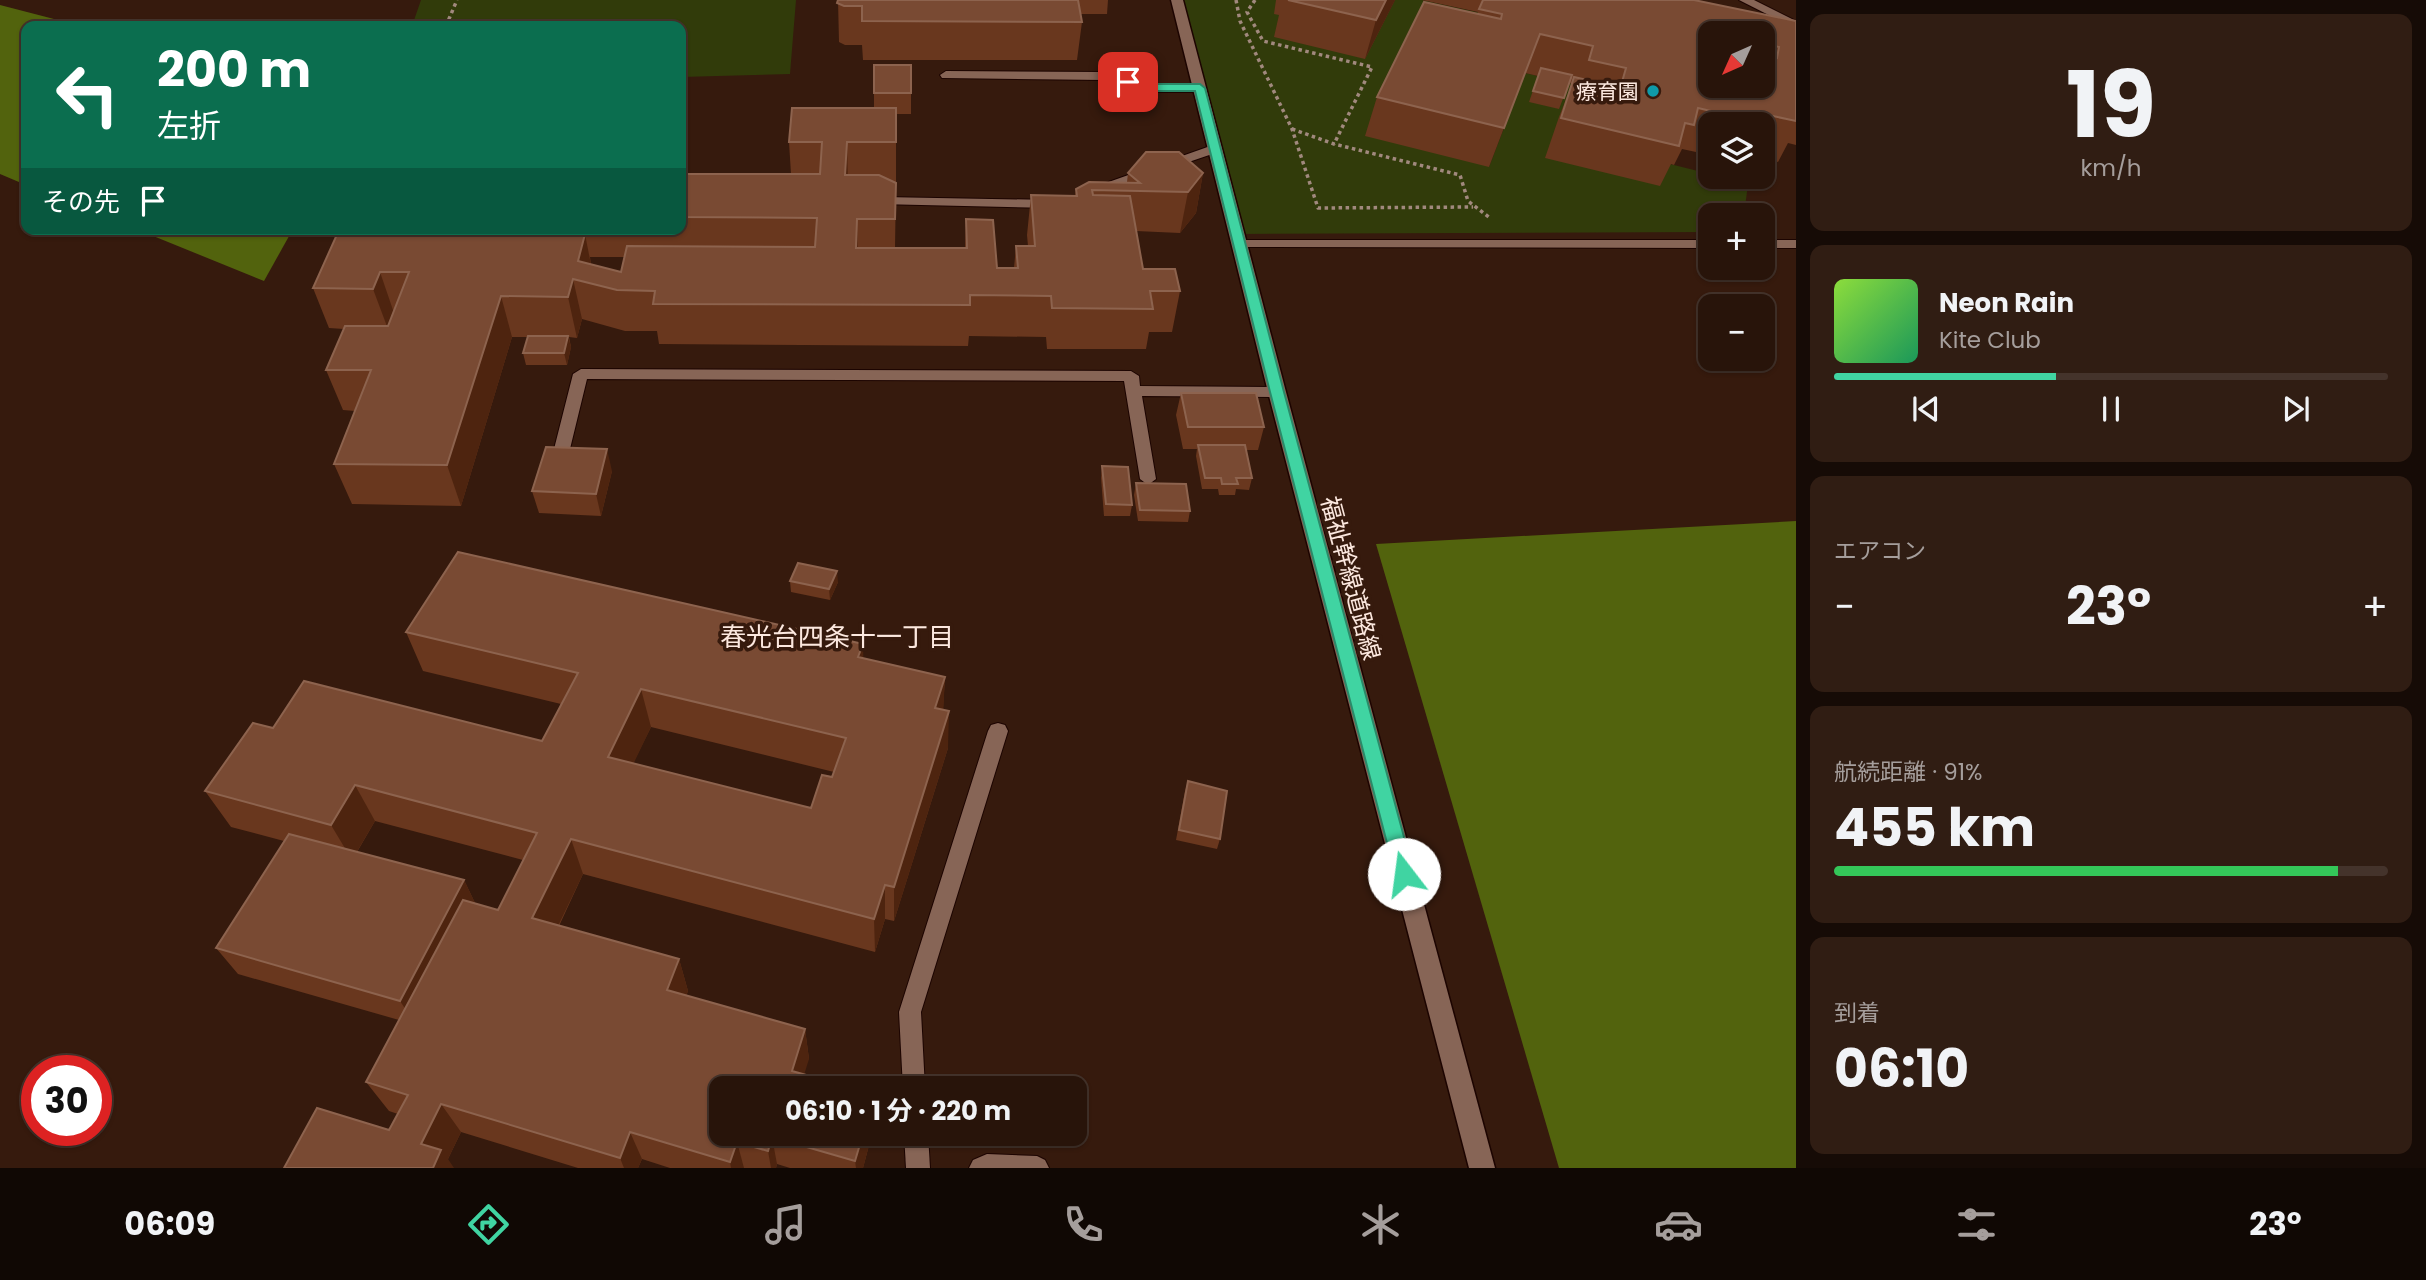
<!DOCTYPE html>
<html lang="ja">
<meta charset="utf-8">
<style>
:root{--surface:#28140a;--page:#301d13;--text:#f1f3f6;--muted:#a59e9c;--line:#44332b;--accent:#40d4a2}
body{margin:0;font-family:Poppins,"Noto Sans JP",sans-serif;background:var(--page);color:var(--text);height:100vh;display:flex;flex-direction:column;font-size:26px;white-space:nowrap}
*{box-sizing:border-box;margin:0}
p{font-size:23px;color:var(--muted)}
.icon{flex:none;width:38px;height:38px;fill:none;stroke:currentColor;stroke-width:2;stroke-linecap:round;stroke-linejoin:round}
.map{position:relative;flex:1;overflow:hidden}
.sheet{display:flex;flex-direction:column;gap:14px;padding:14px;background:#160b06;width:630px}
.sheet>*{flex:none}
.banner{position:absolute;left:21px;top:21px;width:665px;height:214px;border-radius:14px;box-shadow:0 2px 5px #0004,0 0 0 2px var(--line);background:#0b6e4f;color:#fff;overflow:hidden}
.needle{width:46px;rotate:225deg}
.buttons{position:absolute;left:1698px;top:21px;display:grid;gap:14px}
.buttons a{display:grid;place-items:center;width:77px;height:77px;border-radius:14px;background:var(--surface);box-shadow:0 2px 5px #0004,0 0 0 2px var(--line);font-size:35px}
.speed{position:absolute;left:21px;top:1055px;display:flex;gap:14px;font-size:35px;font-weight:700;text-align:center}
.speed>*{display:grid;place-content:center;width:91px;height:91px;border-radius:50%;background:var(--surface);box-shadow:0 2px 5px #0004,0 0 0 2px var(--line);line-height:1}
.speed .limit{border:10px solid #d22;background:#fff;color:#111}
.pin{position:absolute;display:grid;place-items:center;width:60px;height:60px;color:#fff;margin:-30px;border-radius:14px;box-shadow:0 4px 10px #0006}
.me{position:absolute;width:77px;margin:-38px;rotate:345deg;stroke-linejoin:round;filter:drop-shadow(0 0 5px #0008)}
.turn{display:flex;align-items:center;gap:24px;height:147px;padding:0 21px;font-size:32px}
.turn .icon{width:91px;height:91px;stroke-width:2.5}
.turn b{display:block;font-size:49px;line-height:60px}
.then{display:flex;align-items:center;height:66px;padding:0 21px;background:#0003;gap:14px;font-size:26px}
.big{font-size:52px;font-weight:700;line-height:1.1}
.sheet .tile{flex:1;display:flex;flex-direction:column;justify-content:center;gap:10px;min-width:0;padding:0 24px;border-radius:14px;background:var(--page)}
.sheet .dial{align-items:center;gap:0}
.dial b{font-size:91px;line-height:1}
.song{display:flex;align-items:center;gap:21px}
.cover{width:84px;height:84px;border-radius:10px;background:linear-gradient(135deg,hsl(90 70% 55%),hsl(150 70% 35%))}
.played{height:7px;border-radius:4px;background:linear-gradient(90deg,var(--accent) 40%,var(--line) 40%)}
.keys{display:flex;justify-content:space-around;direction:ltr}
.heat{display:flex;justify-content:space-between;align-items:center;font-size:38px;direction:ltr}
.charge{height:10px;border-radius:5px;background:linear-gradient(90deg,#34c759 91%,var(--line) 0)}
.trip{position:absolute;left:709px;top:1076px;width:378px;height:70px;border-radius:14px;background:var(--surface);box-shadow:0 2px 5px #0004,0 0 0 2px var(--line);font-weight:700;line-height:70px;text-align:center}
.tab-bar{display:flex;height:112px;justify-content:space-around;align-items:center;background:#100804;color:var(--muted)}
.tab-bar .icon{width:49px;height:49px}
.tab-bar .active{color:var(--accent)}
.tab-bar b{font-size:32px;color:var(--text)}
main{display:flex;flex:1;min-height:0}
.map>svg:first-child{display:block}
.green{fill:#313b0a}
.forest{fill:#52630d}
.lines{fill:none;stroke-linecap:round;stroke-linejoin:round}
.service-casing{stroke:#1c0400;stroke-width:2}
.minor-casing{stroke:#1c0400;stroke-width:3}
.path{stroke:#a1897e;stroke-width:3.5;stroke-dasharray:3.5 3.5;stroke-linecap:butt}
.service{fill:#876556;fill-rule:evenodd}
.minor{fill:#876556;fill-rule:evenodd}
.wall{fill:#69371e;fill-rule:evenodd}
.shaded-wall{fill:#4e240f}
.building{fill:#794a33;stroke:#8d634e;stroke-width:2;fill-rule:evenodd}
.route{fill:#40d4a2;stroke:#2a8a69;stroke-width:2}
.culture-dot{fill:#0f9aa8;stroke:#361a0d;stroke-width:2.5}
.labels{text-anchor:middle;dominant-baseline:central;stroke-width:7;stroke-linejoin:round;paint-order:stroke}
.far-poi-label{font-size:21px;fill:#fce8df;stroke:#361a0d;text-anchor:end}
.street-label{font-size:24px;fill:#fce8df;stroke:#361a0d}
.neighbourhood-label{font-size:26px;fill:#fce8df;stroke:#361a0d}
</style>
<main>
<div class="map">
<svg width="1796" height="1168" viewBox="0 0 1796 1168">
<rect width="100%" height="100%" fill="#361a0d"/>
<!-- green -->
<g class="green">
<path d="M421,0H796L790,74L681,77V26H412Z"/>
<path d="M1178,0H1282L1287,16L1365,58L1395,0H1422L1481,13L1489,167L1525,73L1577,85L1666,163L1710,174V177L1748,184L1744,215H1710V232L1237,234Z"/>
</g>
<!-- forest -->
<g class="forest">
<path d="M0,5L81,26H26V185L0,174Z"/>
<path d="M136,229H293L264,281Z"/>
<path d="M1796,521V1168H1559L1376,544Z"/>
</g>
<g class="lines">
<defs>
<g id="service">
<path d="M1739,0H1754L1796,21V29Z"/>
<path d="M946,71L1103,72L1153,84H1200L1206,88L1200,92H1153L1103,80L942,78L940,75Z"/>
<path d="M1216,144L1221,145V151L1098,193H1088L1086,190Z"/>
<path d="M883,197L1053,200L1060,204L1053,208L878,204V198Z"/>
<path d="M1239,240H1710V248L1234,247L1232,244Z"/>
<rect x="1762" y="240" width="34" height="8"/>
<path d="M581,369L1131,371L1139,376L1140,386L1277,387L1285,392L1277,397L1142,396L1156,479L1148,485L1140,479L1124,381L587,379L569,453L561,459L553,453L573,374Z"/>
<path d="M998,723L1005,725L1008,731L921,1012L925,1088H903L899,1012L988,731L991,725Z"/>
<path d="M904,1134H928L930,1168H906Z"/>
<path d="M987,1154L1037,1156L1045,1160L1049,1168H969L973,1160Z"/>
</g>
<path id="minor" d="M1171,0H1183L1286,392L1495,1168H1469L1268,392Z"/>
</defs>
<!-- service casing -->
<use href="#service" class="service-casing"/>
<!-- minor casing -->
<use href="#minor" class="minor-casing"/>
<!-- path -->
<g class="path">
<path d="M1236,0L1240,21L1292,129L1318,208L1473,207"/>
<path d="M1255,0L1247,12L1263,41L1372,67L1334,144"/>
<path d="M446,26L457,0"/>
<path d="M1292,129L1334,144L1460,175L1468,201L1490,218"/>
</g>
<!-- service -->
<use href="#service" class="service"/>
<!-- minor -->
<use href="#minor" class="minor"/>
</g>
<!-- wall -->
<g class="wall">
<path d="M838,0H1108L1107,14H1080L1082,22L1077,60H863L862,45H845L839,42Z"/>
<path d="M1276,0H1395L1365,59L1274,37L1279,15L1274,14Z"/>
<path d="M1422,0H1694L1796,21V145L1788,143L1778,162L1762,158V124H1710V155L1682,149L1674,165L1671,164L1660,186L1545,158L1559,117L1572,84L1569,83L1559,109L1529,102L1538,76L1525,73L1489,167L1365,136L1377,97L1477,14L1478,12ZM1710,33H1762V86Z"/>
<path d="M874,65L911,93V114H896V182H893L896,183L895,248H965L966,219L997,268H1014L1016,246H1028L1027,235L1031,195L1075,196L1076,189L1127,182L1128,173H1203L1196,213L1180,233L1136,231L1143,269L1180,291L1172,332H1149L1146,349H1047L1046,337L969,336L968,346L659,344L657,331H625L582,319L577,338L569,337L571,347L567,365H526L523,353L528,337H512L461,506L352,504L334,464L355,411L343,410L326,370L344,329L329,328L313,288L354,229H491L489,233H495L494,229H681V174H791L789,142L874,108ZM590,257H624L621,272L591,265Z"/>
<path d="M1181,393L1264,427L1258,450H1246L1252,478L1249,490L1236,489L1235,495H1219L1218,489H1202L1196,456L1197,449H1183L1176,415Z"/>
<path d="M1102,466L1132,505L1130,516H1104L1101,478Z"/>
<path d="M612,471L601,516L539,513L532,491Z"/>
<path d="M1136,483L1190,511L1188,522L1138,521L1134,495Z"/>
<path d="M790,581L838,582L830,600L791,592Z"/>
<path d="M406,632L863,644V658L945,677L943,709L948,748L894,921L885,919L875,952L583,874L559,926L679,959L688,991L686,996L805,1029L809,1059L721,1134H872L863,1168H790L777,1164L776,1168H670L642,1159L638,1168H578L461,1132L448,1159L389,1130L398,1114L389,1111L366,1082L399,1020L238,974L216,948L284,841L231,827L205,791L273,728L542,741L561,704L423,671ZM651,727L834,772L832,777L811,808L633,763ZM375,821L523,860L498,910L475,903L464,880L357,852Z"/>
<path d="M1188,781L1220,839L1217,849L1176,840L1185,791Z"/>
</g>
<!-- shaded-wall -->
<g class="shaded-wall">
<path d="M1386,0H1395L1365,59L1376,20Z"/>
<path d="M847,142L848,182L845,175Z"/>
<path d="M1203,173L1196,213L1180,233L1188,192Z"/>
<path d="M857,219L858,259L856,248Z"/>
<path d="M469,229H491L479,264Z"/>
<path d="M585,234L593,275L578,261Z"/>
<path d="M380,272L394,313L388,329L373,289Z"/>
<path d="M573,279L582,319L577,338L568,297Z"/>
<path d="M501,296L512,337L461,506L447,465Z"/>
<path d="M568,336L571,347L567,365L564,353Z"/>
<path d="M607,449L612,471L601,516L596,494Z"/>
<path d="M837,571L838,582L830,600L829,589Z"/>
<path d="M863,644L864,682L858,657Z"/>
<path d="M945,677L943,715L935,708Z"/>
<path d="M641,689L651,727L619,794L608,757Z"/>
<path d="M949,711L948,748L894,921V887Z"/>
<path d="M355,785L375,821L352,860L331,825Z"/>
<path d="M571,839L583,874L546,951L532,918Z"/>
<path d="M464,880L477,907L416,1025L400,1001Z"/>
<path d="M885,885V919L875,952L874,919Z"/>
<path d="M679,959L688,991L676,1022L667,990Z"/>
<path d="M805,1029L809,1059L800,1088L792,1071Z"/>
<path d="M441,1104L461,1132L448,1159L454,1168H433L421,1144Z"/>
<path d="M630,1132L642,1159L638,1168H624L620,1158Z"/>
<path d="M863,1134H872L863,1168H856L855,1161Z"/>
<path d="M772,1137L777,1164L776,1168H771L768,1151Z"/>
<path d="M737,1142L744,1168H731L730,1162Z"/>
</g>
<!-- building -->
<g class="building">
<path d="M838,0H1078L1082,22L862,21V6H844L837,3Z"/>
<path d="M1288,0H1386L1376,20Z"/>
<path d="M1483,0H1694L1796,21V121L1768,115L1766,124L1698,108L1694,125L1685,123L1679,146L1561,118L1574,77L1630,90L1631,84L1622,82L1626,68L1589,60L1593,46L1540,34L1504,128L1377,97L1424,2L1501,19L1502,14L1479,9ZM1727,28L1750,33H1762V43L1779,47L1777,58L1762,55V86H1710V33H1725Z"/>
<rect x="874" y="65" width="37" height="28"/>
<path d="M1541,68L1572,75L1564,98L1533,91Z"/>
<path d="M792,108H896V142H847L845,175H879L896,183L895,219H857L856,248H967L966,219L993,220L997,268H1018L1016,246H1035L1031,195L1077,196L1076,189L1089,182L1140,183L1128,173L1146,152H1179L1203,173L1188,192L1092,190L1093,195L1130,196L1143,269H1175L1180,291H1150L1153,309L1052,308L1051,296L970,295V305L653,304L655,291L617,290L573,279L568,297L501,296L447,465L334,464L371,370H326L345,326H388L409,272H380L373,289L313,288L339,230H390L391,229H454L452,233L585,234L578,261L621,272L627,246L815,247L817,218L681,217V174H820L822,142H789Z"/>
<path d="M528,336H568L564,353H523Z"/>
<path d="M1181,393H1256L1264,427H1188Z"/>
<path d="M1198,445H1245L1252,478H1236L1238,484H1222L1221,478H1205Z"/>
<path d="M546,447L607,449L596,494L532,491Z"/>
<path d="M1102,466L1128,467L1132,505L1106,504Z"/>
<path d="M1136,483L1186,484L1190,511L1140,510Z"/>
<path d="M458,552L863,644L858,657L945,677L935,708L949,711L894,887L885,885L874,919L571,839L532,918L679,959L667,990L805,1029L792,1071L853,1088H721V1134H863L855,1161L772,1137L768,1151L737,1142L730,1162L630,1132L620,1158L441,1104L421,1144L441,1150L433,1168H284L317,1108L389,1130L408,1095L366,1082L463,900L498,910L537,833L355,785L331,825L205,791L253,723L273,728L304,681L542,741L578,673L406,632ZM641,689L846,738L832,777L822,775L811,808L608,757Z"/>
<path d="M798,563L837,571L829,589L790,581Z"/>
<path d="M1188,781L1227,791L1220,839L1179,830Z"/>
<path d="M289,834L464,880L400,1001L216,948Z"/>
</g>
<!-- route -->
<path class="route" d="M1128,78L1153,84H1200L1205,88L1284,392L1414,874L1411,880L1404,882L1398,880L1395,874L1270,392L1195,91H1153L1124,84L1122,82Z"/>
<!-- markers -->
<circle class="culture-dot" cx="1653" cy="91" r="7"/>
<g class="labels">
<!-- far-poi labels -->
<g class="far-poi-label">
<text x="1639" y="91">療育園</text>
</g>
<!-- street labels -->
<g class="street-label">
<text transform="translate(1351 578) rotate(75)">福祉幹線道路線</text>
</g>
<!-- neighbourhood labels -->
<g class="neighbourhood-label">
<text x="837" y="637">春光台四条十一丁目</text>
</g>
</g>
</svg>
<div class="buttons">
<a><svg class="needle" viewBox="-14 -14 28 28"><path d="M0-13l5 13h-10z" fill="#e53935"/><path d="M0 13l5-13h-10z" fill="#a59e9c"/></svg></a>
<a><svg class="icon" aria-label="layers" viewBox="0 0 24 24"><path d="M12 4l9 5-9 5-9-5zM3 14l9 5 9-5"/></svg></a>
<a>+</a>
<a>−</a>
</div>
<div class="speed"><div class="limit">30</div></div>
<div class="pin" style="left:1128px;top:82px;background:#d93025"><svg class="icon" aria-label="arrive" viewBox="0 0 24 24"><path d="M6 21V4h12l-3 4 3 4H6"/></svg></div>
<svg class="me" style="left:1404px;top:874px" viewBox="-20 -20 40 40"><circle r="19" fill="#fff"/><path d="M0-13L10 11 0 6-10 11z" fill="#40d4a2"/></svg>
<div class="trip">06:10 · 1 分 · 220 m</div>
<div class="banner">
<div class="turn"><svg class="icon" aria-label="left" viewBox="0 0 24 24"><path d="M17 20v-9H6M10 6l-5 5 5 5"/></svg><div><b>200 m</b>左折</div></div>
<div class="then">その先<svg class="icon" aria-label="arrive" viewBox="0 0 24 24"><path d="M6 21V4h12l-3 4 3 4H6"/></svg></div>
</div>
</div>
<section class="sheet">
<div class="tile dial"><b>19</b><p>km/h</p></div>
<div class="tile">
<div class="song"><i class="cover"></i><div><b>Neon Rain</b><p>Kite Club</p></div></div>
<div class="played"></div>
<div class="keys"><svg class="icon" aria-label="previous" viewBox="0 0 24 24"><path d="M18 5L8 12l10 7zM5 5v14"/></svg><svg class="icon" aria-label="pause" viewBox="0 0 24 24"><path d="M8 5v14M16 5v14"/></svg><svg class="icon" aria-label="next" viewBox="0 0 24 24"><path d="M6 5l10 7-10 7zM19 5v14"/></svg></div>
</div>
<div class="tile"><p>エアコン</p>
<div class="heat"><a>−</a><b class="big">23°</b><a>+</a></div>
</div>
<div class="tile"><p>航続距離 · 91%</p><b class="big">455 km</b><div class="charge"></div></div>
<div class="tile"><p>到着</p><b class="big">06:10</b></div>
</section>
</main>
<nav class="tab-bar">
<b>06:09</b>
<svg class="icon active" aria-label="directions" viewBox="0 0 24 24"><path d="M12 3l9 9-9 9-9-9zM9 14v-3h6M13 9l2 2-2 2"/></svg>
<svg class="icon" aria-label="music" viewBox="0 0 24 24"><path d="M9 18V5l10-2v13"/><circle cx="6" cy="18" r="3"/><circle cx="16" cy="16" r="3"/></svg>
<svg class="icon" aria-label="phone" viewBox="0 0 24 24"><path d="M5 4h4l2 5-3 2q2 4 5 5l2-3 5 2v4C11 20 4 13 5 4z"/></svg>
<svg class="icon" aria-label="climate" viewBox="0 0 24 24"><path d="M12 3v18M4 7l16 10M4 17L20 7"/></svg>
<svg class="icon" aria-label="car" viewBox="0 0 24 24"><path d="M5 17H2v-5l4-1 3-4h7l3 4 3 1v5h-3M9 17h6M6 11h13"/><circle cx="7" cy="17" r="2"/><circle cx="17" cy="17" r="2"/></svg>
<svg class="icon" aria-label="filters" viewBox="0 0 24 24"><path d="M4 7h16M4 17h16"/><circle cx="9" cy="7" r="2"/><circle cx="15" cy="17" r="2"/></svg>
<b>23°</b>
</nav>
